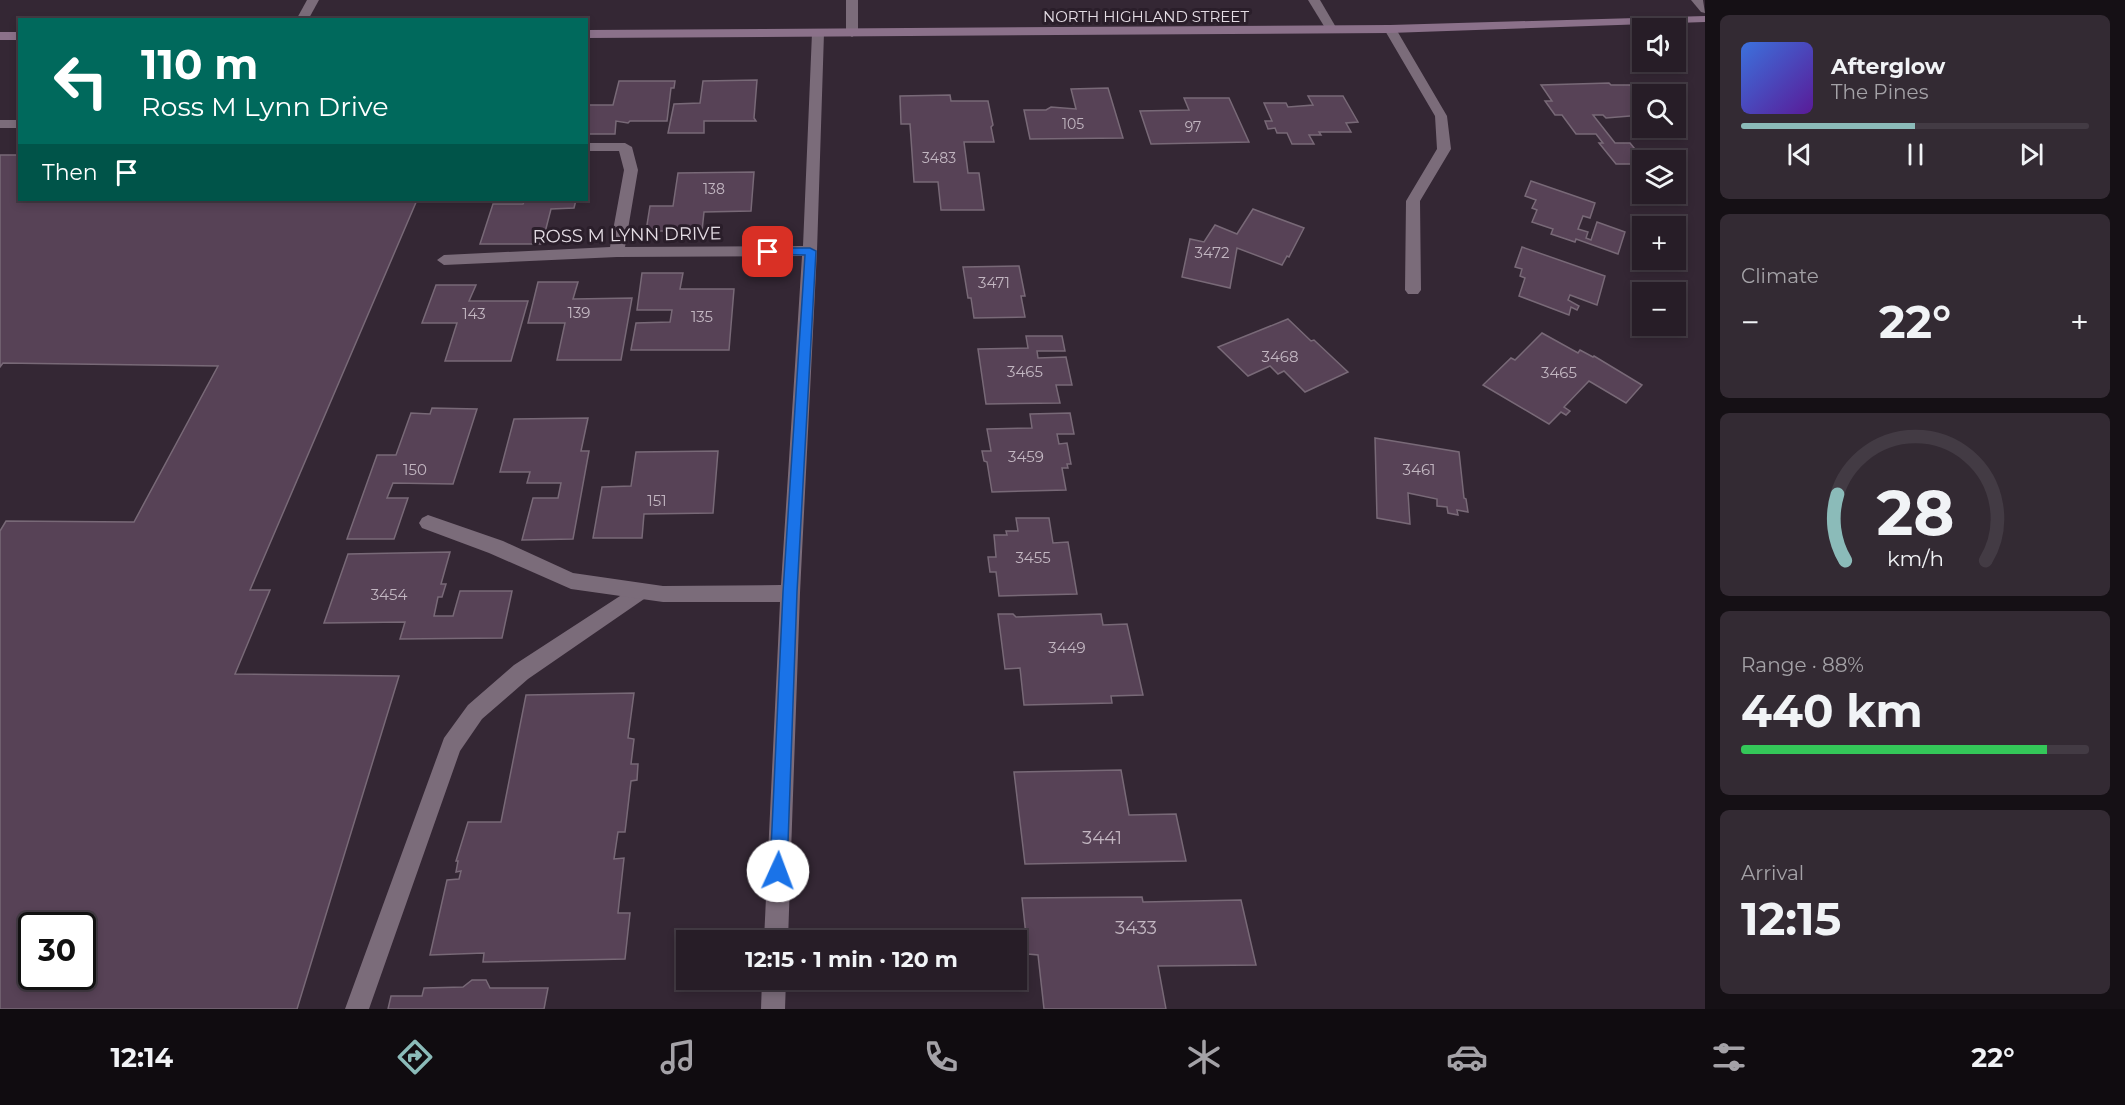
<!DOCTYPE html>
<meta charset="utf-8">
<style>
:root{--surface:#271d27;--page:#332a33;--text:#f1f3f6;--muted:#a4a2a7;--line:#433b44;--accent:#8bbbb9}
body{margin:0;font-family:Montserrat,sans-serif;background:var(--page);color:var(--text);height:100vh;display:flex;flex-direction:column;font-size:22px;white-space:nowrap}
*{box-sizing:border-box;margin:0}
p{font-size:20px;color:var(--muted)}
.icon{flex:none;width:33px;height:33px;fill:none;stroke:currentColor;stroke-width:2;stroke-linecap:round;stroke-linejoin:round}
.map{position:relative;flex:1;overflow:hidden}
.drawer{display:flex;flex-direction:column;gap:15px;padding:15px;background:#151015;width:420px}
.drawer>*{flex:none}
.banner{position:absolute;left:18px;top:18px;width:570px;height:183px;border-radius:0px;box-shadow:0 3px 9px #0003,0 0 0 2px var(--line);background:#00695c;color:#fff;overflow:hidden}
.buttons{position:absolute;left:1632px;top:18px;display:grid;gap:12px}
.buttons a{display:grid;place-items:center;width:54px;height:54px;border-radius:0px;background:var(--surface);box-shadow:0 3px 9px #0003,0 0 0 2px var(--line);font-size:30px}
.speed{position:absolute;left:18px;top:912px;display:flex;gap:12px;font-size:30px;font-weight:700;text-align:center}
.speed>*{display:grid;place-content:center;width:78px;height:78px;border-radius:50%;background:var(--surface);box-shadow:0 3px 9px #0003,0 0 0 2px var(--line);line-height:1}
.speed .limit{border:3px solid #111;border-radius:9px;background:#fff;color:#111}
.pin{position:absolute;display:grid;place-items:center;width:51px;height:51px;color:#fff;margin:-26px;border-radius:12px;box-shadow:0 3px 9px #0006}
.me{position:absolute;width:66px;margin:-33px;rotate:2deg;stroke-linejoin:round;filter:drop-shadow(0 0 4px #0008)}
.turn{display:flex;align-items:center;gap:21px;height:126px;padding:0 24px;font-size:27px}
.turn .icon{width:78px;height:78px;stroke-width:2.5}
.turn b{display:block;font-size:42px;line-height:51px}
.then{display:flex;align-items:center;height:57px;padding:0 24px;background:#0003;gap:12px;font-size:22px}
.big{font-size:45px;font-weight:700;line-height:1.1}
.drawer .card{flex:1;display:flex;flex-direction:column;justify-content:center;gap:9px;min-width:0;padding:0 21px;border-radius:9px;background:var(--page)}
.drawer .dial{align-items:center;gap:0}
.dial svg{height:156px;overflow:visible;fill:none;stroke:var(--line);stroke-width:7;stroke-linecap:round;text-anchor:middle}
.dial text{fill:var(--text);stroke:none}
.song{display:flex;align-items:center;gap:18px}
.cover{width:72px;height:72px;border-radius:9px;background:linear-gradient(135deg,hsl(220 70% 55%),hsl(270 70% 35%))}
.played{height:6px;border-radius:3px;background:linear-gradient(90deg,var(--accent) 50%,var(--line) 50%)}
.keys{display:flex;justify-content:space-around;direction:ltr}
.heat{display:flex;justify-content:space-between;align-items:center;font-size:33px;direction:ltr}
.charge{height:9px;border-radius:4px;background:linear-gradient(90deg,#34c759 88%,var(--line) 0)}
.trip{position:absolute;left:676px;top:930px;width:351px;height:60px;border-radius:0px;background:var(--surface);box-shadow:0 3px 9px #0003,0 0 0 2px var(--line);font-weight:700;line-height:60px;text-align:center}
.menu{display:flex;height:96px;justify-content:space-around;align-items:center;background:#100c10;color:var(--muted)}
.menu .icon{width:42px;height:42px}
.menu .on{color:var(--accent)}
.menu b{font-size:27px;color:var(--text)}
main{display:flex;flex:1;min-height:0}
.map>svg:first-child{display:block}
.building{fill:#574256;stroke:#786977;stroke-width:1.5;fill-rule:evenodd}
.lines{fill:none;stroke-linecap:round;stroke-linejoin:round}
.service{fill:#7b6c7a;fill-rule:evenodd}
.minor{fill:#7b6c7a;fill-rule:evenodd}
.secondary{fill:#8b718a;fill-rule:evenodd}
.route{fill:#1a73e8;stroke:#114b97;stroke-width:1.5}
.labels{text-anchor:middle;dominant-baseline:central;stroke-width:6;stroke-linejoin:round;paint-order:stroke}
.far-number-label{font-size:14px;fill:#c2b6c1}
.far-street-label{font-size:15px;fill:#e5dde5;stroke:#2a1e2a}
.number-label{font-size:15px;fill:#c2b6c1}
.street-label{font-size:18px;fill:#e5dde5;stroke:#2a1e2a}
.near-number-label{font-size:18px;fill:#c2b6c1}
</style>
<main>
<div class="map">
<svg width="1705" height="1009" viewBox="0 0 1705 1009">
<rect width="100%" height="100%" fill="#342734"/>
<!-- building -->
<g class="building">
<path d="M757,80L754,118L756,121H704V133H668L674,104L700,103L703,81Z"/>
<path d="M619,81H675L674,88H671L667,121H630L628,123L616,121L615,134H586L587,105H613Z"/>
<path d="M1609,83L1611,85H1630L1642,101V115L1606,118L1603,115H1593L1615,143H1630L1644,160L1642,164H1616L1599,143H1603L1596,134H1576L1562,115H1555L1545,101H1552L1541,85Z"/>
<path d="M1108,88L1123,138L1030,139L1024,110H1046L1051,107L1076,109L1071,89Z"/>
<path d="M950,95L951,101H988L993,125L991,127L994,142H964L968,173H979L984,210H941L938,182H914L910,124H901L900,96Z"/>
<path d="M1308,96H1343L1358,122L1346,123L1351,132H1319L1321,135H1309L1314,144H1292L1287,133H1277L1275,128L1268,129L1265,121H1272L1264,103H1286L1288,107L1313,105Z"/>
<path d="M1184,98H1229L1249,142L1151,144L1140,111L1189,110Z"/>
<path d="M0,155H20V200H417L250,590H270L235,674L399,676L297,1009H0V531L6,521L134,522L218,366L3,363L0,367ZM32,926H82V976H32Z"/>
<path d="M754,172L751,211L704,212L702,231H646L650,206H673L678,173Z"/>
<path d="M1531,181L1595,203L1590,218L1583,216L1578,229L1588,232L1586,238L1591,240L1597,222L1625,232L1618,254L1576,239L1575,242L1551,234L1553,229L1532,222L1537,210L1532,208L1536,200L1525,196Z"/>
<path d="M525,200H576L574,208L551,209L542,244H480L493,204H523Z"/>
<path d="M1253,209L1304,228L1289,257L1287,256L1282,265L1237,248L1230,288L1182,277L1190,239L1204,242L1215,225L1237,234Z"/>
<path d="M1522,247L1605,276L1597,305L1570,295L1568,300L1579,306L1577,310L1571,307L1569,315L1519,296L1525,278L1520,276L1522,269L1515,267Z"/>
<path d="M1019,266L1025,296H1021L1025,317L974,318L971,298H968L963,267Z"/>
<path d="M642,273H683L680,289H734L729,350H631L636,323L670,322L672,310H637Z"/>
<path d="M538,282H578L573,299L632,298L621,360H557L565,323H528Z"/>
<path d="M436,285H476L469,301H528L511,361H445L457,323H422Z"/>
<path d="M1288,319L1311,341L1314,340L1348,372L1305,392L1284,371L1278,374L1270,366L1248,376L1218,347Z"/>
<path d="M1542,333L1578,353L1580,350L1593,357L1594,356L1642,385L1626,403L1589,381L1564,407L1570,411L1566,415L1561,412L1549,424L1483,385L1511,358L1515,360Z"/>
<path d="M1026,336H1062L1065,351H1037L1038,358L1066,357L1072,385H1056L1060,403L986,404L978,349L1028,348Z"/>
<path d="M432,408L477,409L453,484L393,483L387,498H408L394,539H347L377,455H396L411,413L430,414Z"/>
<path d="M1070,413L1074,434H1057L1059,444L1067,443L1071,464H1067L1068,468H1062L1066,490L992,492L987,462L984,461L982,451H991L987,429L1032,428L1030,414Z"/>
<path d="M588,418L581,451H589L573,539L522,540L533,498H558L561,483H527L530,472H500L514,419Z"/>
<path d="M1375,438L1459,452L1464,498L1466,499L1468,512L1457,510L1458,515L1448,513L1447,507L1437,506V499L1408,493L1410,524L1377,518Z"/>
<path d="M718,451L713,513L644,514L642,538H593L602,487L631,486L636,452Z"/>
<path d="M1016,518H1049L1053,543L1068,542L1077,594L999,596L996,572H990L988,557H996L994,535H1007L1006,531H1018Z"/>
<path d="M450,552L441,584H446L442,597H438L434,616H453L460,591H512L502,638L400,639L405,622L324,623L348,554Z"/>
<path d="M998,614H1013L1016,617L1101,614L1103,625L1127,624L1143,695L1111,696L1112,703L1024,705L1020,668L1005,669Z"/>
<path d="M634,693L628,738L634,739L631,764H638L637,780L631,781L625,832H618L614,859L624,858L618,913H630L625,959L483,962L484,953L430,955L447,880L459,879L461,871L456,872L458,861H456L468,822H501L526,695Z"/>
<path d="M1121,770L1129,815L1176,814L1186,861L1025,864L1014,772Z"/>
<path d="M1142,897L1143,902L1241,900L1256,965L1158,966L1166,1009H1044L1038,955L1028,954L1022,898Z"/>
<path d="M472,980H486L490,988H548L544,1009H388L391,996H422L424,988L463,987Z"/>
</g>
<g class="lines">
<!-- service -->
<g class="service">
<rect x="0" y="120" width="20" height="8"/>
<path d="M640,583L647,585L650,591L647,597L528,679L482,719L460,751L369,1009H345L444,738L468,705L514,665Z"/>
</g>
<!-- minor -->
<g class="minor">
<path d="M307,0H319L308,20H296Z"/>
<path d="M846,0H858V33L852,37L846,33Z"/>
<path d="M1308,0H1320L1337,29L1335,31H1327Z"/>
<path d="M1691,0H1703L1705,13L1701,12Z"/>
<path d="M1390,25L1396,29L1447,116L1451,149L1420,201L1421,290L1418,294H1408L1405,290L1406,201L1437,149L1435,116L1384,29Z"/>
<path d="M818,29L824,33L817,251L800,593L788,940H764L780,602H663L571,589L489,553L422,528L419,523L422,518L428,515L503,541L573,573L663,586L781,585L802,256L617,257L444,265L437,260L444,255L610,247L624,170L619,151H586V143H625L632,147L638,170L625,247L803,246L812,33Z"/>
<path d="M762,980H786L785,1009H761Z"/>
</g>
<!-- secondary -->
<g class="secondary">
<path d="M1705,16V22L1390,33L586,38V30L1390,25Z"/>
<rect x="0" y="32" width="20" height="8"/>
</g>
</g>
<!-- route -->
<path class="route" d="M768,248H810L816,251L797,592L787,871L785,877L778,880L772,877L770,871L783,592L805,255L764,254L762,252Z"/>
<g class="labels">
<!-- far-number labels -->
<g class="far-number-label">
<text x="1073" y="124">105</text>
<text x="1193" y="127">97</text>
<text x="939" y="158">3483</text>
<text x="714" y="189">138</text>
</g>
<!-- far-street labels -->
<g class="far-street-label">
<text x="1146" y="16">NORTH HIGHLAND STREET</text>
</g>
<!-- number labels -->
<g class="number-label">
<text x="1212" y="252">3472</text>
<text x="994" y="282">3471</text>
<text x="579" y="312">139</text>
<text x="474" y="313">143</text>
<text x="702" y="316">135</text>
<text x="1280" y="356">3468</text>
<text x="1025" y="371">3465</text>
<text x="1559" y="372">3465</text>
<text x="1026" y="456">3459</text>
<text x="415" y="469">150</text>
<text x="1419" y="469">3461</text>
<text x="657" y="500">151</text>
<text x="1033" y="557">3455</text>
<text x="389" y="594">3454</text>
<text x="1067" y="647">3449</text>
</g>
<!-- street labels -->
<g class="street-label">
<text transform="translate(627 235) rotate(-1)">ROSS M LYNN DRIVE</text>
</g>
<!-- near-number labels -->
<g class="near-number-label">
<text x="1102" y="838">3441</text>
<text x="1136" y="928">3433</text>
</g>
</g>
</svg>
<div class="buttons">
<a><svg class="icon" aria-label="sound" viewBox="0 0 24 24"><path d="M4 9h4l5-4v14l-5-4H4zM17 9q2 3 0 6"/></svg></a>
<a><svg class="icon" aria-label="search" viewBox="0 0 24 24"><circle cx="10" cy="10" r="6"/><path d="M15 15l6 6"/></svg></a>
<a><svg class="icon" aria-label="layers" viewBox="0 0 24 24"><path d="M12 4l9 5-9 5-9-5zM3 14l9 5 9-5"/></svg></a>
<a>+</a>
<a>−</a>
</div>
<div class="speed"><div class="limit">30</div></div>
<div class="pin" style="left:768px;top:252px;background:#d93025"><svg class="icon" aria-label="arrive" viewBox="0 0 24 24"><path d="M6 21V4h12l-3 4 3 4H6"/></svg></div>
<svg class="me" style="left:778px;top:871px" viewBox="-20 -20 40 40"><circle r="19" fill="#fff"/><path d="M0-13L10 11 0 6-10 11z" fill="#1a73e8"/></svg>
<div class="trip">12:15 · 1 min · 120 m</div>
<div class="banner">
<div class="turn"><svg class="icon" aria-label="left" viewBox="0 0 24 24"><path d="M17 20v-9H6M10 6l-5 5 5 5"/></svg><div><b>110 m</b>Ross M Lynn Drive</div></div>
<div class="then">Then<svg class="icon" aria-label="arrive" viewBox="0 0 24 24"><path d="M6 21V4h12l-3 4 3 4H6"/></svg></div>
</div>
</div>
<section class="drawer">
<div class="card">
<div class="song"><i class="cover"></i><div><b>Afterglow</b><p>The Pines</p></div></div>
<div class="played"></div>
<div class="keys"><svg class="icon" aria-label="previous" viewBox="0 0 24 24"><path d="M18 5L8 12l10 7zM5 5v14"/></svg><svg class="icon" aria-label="pause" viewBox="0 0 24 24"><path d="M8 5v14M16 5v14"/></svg><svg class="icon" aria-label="next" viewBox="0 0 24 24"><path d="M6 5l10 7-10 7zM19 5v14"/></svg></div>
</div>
<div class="card"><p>Climate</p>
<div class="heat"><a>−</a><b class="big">22°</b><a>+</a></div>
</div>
<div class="card dial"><svg viewBox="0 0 100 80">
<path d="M14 69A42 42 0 1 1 86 69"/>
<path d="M14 69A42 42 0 0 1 10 35" stroke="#8bbbb9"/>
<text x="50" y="56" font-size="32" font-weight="700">28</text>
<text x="50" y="72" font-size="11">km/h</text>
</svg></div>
<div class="card"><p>Range · 88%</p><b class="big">440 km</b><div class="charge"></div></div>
<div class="card"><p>Arrival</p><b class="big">12:15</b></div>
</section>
</main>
<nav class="menu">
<b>12:14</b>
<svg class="icon on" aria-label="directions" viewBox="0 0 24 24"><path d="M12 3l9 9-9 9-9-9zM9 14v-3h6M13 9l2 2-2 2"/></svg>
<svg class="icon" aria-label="music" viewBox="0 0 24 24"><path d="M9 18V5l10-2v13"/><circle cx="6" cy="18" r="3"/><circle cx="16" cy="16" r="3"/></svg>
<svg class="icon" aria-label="phone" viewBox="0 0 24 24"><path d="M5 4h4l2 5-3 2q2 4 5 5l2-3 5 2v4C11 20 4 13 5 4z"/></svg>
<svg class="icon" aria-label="climate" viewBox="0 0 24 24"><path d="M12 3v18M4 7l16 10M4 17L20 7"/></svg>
<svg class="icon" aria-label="car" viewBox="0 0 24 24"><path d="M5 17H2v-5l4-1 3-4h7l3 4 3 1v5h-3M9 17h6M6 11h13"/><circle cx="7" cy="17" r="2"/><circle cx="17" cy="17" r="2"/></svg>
<svg class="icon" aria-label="filters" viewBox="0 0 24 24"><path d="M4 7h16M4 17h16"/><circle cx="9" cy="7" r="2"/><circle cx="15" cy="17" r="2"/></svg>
<b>22°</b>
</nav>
